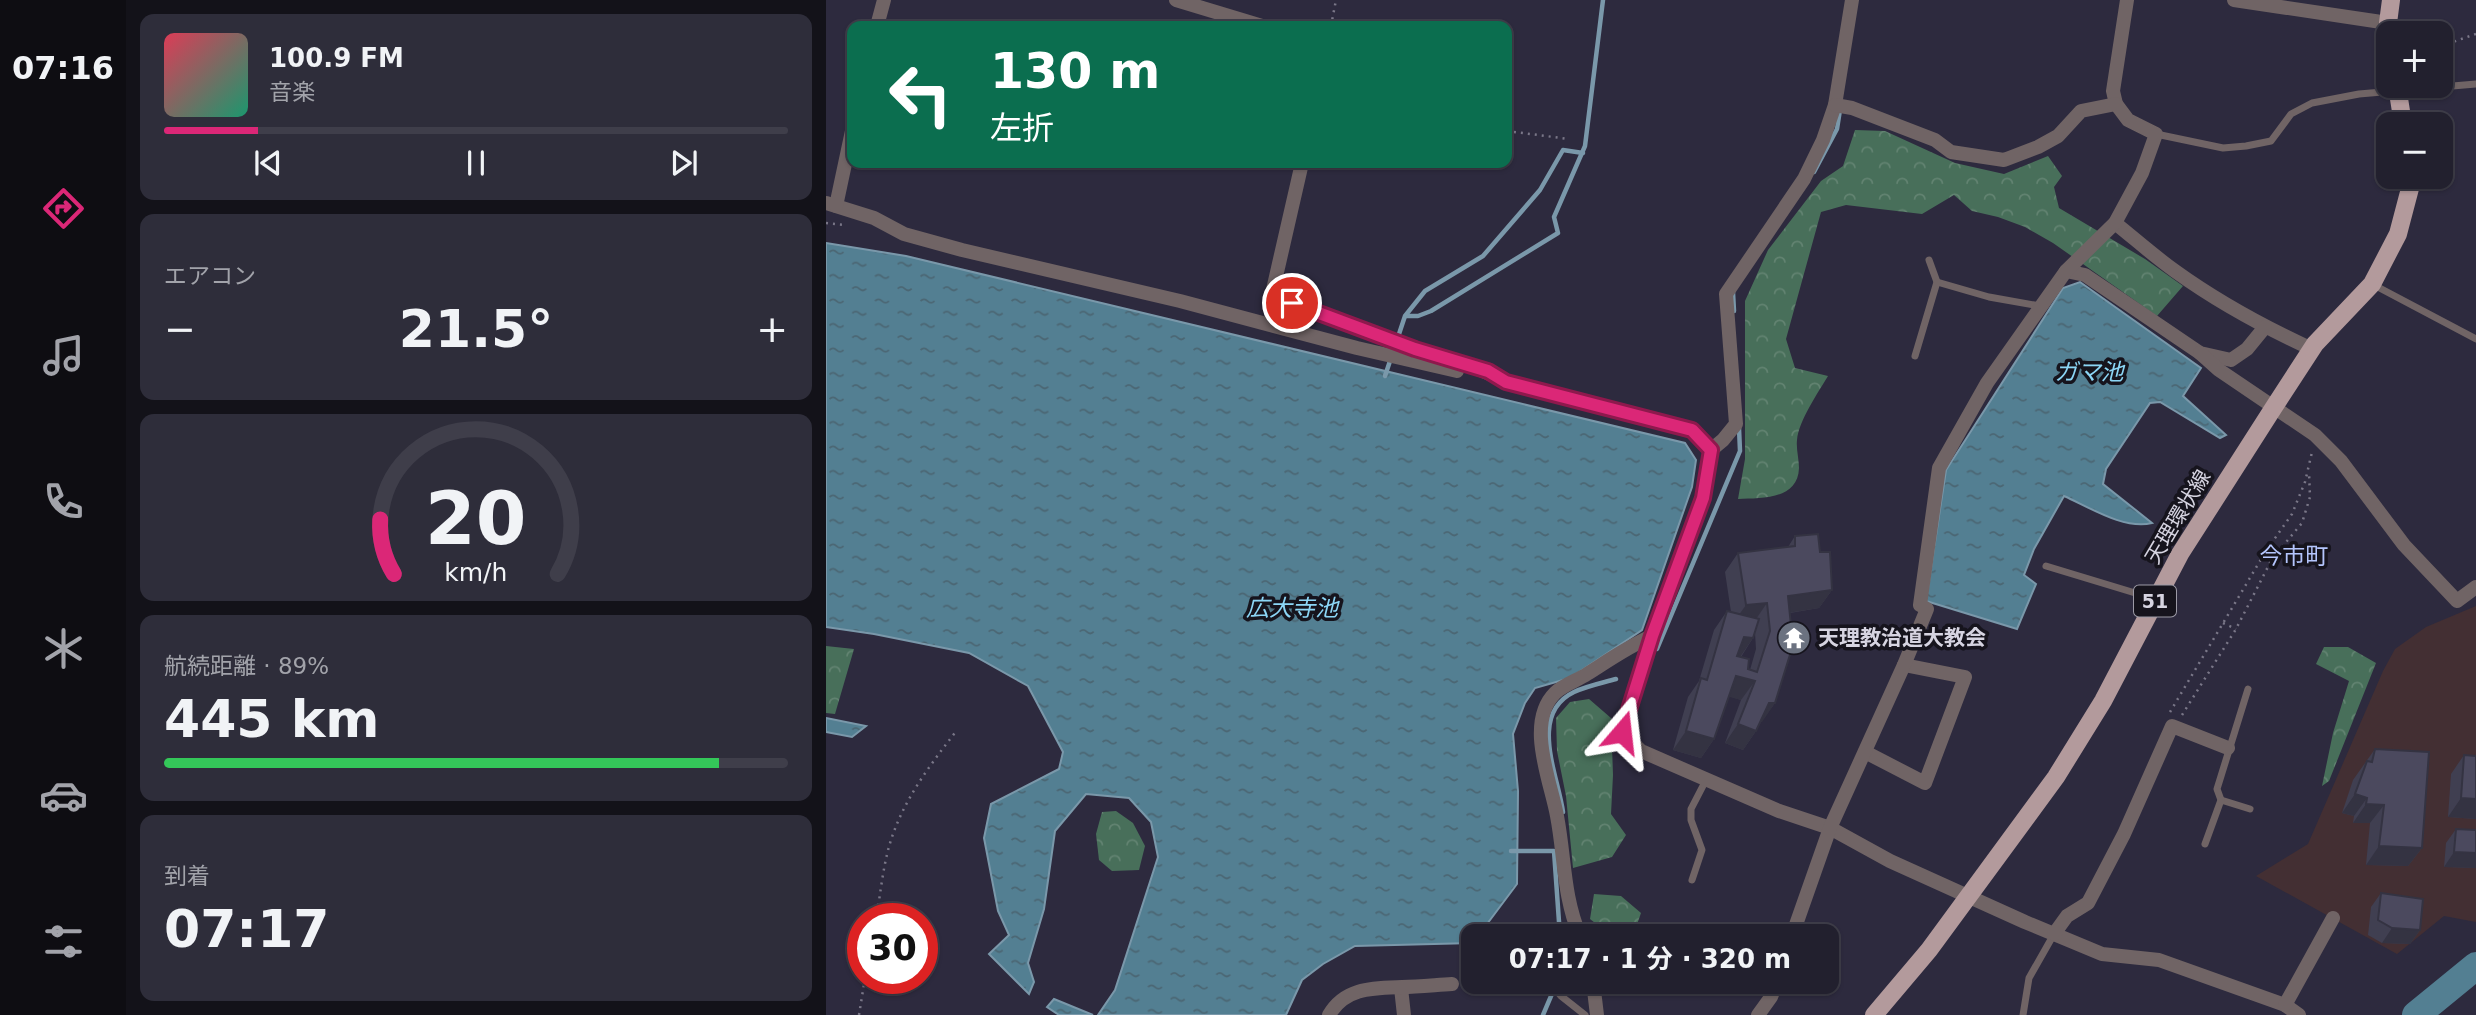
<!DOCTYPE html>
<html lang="ja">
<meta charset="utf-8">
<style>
:root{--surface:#22202e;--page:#2e2d3a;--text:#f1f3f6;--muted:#a2a3aa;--line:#3f3e4a;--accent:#db2777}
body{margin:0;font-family:"DejaVu Sans","Noto Sans JP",sans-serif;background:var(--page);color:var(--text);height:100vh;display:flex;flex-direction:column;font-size:26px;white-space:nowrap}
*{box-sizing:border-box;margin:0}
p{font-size:23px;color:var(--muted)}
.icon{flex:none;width:38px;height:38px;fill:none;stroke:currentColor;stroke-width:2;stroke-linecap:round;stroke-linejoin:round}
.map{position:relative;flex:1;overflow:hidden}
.details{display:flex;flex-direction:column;gap:14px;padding:14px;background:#131219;width:700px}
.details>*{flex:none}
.banner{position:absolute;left:21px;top:21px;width:665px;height:147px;border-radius:14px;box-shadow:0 2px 5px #0004,0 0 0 2px var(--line);background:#0b6e4f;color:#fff;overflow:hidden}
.buttons{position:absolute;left:1550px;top:21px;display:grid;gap:14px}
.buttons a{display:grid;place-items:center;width:77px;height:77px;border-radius:14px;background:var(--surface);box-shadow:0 2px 5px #0004,0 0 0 2px var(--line);font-size:35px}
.speed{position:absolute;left:21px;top:903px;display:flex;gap:14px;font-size:35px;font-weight:700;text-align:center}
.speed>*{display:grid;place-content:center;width:91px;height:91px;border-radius:50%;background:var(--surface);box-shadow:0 2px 5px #0004,0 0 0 2px var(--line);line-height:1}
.speed .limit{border:10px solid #d22;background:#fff;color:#111}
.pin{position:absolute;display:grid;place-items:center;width:60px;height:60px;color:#fff;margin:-30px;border:4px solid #fff;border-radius:50%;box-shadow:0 2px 7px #0007}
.me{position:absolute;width:77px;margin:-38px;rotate:17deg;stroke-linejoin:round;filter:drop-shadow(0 0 5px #0008)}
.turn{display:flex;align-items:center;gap:24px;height:147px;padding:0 28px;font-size:32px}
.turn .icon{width:91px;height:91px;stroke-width:2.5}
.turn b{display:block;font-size:49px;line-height:60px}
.big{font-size:52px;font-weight:700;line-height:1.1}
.details .card{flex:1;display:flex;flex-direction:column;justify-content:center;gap:10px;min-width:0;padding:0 24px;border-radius:14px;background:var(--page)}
.details .dial{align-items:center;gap:0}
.dial svg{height:182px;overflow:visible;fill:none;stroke:var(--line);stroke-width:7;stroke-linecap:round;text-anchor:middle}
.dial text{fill:var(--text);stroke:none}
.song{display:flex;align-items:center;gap:21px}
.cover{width:84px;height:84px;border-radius:10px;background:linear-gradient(135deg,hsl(350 70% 55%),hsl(160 70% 35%))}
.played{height:7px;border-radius:4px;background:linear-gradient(90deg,var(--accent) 15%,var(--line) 15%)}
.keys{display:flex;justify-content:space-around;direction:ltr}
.heat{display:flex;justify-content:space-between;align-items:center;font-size:38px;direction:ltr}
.charge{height:10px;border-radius:5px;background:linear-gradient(90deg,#34c759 89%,var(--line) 0)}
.trip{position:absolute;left:635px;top:924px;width:378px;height:70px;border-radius:14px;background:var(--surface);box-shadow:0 2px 5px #0004,0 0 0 2px var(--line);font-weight:700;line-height:70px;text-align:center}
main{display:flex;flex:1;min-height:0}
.tab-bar{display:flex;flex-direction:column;width:126px;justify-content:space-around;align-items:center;background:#0e0d12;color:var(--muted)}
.tab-bar .icon{width:49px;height:49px}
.tab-bar .selected{color:var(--accent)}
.tab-bar b{font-size:32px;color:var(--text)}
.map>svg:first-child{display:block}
.education{fill:#432f33}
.forest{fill:url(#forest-crowns)}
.water{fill:url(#water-ripples);stroke:#7a98aa;stroke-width:2}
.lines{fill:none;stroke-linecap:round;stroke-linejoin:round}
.stream{stroke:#7a98aa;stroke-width:4.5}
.river{stroke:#537f92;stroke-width:28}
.path{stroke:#7a7788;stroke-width:2.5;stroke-dasharray:2 5;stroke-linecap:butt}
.service{stroke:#706465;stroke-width:7}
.minor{stroke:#706465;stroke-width:14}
.primary{stroke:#b39a9c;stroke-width:18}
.wall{fill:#403f51;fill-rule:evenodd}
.shaded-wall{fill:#343342}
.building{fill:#4b495e;stroke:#343342;stroke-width:2}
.route-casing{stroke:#8e194d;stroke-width:18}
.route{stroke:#db2777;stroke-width:12}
.labels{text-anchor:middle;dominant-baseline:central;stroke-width:7;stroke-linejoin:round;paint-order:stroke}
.shield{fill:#16141d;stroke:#9c9aa6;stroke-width:2}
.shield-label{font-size:19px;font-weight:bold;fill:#d6d4e1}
.street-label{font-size:21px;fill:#d6d4e1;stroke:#16141d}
.poi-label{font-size:21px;font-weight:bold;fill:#d6d4e1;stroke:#16141d;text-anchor:start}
.water-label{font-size:23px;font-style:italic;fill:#8cd6f6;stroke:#16141d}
.neighbourhood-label{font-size:23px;fill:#b4c5fc;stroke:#16141d}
</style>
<main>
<nav class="tab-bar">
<b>07:16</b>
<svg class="icon selected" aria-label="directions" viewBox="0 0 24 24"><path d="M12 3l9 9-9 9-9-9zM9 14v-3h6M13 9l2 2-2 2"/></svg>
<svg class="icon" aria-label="music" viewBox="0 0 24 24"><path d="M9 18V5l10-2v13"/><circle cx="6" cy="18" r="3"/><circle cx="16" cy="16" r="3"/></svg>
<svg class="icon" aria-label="phone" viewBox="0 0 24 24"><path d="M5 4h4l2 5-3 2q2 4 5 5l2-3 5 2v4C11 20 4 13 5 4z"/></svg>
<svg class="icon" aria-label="climate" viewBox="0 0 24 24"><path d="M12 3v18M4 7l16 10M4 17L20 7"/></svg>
<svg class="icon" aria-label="car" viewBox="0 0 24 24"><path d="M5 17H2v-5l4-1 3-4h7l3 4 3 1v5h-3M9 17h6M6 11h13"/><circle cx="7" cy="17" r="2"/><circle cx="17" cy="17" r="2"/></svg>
<svg class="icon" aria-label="filters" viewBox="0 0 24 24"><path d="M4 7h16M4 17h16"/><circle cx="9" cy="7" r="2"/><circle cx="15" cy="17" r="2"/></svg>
</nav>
<section class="details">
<div class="card">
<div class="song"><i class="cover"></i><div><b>100.9 FM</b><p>音楽</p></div></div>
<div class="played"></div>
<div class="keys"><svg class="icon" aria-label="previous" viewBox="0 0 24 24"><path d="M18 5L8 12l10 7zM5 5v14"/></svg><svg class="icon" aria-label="pause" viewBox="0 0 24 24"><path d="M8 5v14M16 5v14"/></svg><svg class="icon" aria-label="next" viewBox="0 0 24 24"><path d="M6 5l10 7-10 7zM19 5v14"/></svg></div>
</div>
<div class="card"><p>エアコン</p>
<div class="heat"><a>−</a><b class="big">21.5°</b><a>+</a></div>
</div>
<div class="card dial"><svg viewBox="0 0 100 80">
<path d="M14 69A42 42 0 1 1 86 69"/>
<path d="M14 69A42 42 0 0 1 8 45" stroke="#db2777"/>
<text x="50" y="56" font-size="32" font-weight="700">20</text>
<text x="50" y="72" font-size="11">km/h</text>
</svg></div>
<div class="card"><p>航続距離 · 89%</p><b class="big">445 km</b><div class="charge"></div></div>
<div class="card"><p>到着</p><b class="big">07:17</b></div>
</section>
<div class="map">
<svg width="1650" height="1015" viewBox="0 0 1650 1015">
<defs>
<pattern id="forest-crowns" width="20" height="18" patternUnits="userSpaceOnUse" patternTransform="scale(1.75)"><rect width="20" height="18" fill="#486f5a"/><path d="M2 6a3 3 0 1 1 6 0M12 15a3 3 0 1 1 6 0" fill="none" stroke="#628371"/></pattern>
<pattern id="water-ripples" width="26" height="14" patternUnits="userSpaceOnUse" patternTransform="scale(1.75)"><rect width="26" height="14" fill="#537f92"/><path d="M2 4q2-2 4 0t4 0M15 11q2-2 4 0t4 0" fill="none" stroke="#4b6673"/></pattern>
</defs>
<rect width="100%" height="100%" fill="#2d2a3e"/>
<!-- education -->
<path class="education" d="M1650,606V922L1618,916L1571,954L1430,876L1482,844L1557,671L1569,649L1600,627Z"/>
<!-- forest -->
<g class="forest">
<path d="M1029,130L1059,131L1129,163L1178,174L1222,156L1236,176L1228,187L1233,208L1319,259L1357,286L1331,316L1227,243L1199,227L1172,217L1146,211L1128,195L1096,214L1020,205L995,212L960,339L969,368L1002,376C992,393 973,420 971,440C970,449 973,459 973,468C972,500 935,498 912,499L919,459V301L942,250L995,181L1017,166Z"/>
<path d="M0,646L28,649L9,714L0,713Z"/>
<path d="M1498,647H1522L1550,663L1503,781L1496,786L1507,733L1523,681L1490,664Z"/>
<path d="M763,699L785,718L787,775L785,814L800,835L786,857L747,868L740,796L731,751L730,718L744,702Z"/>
<path d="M290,811L307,823L319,846L313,870L286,871L273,860L270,834L276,812Z"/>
<path d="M768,894L795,896L815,913L807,936L778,930L764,919Z"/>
</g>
<!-- water -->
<g class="water">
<path d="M0,243L80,256L859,443L870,460L866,487L816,630L744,678L709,688L699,703L687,734L692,791L691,884L652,936H648L647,943L529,946L497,964L476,980L460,1015H272L289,990L332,857L325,822L303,798L260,794L229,831L218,909L202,963L208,982L203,994L163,954L183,935L172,911L158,838L165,804L233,769L237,752L202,686L143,653L48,634L0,627Z"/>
<path d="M1254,282L1375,368L1357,396L1400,435L1394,438L1334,402L1324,403L1280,469L1277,484L1326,523C1298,530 1263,507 1238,496L1208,549L1198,575L1210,584L1191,629L1100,601L1120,470L1237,288Z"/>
<path d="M0,718L40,726L26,737L0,732Z"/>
<path d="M228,999L267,1015H233L221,1007Z"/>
</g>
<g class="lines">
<!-- stream -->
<g class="stream">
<path d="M988,172L1011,129L1014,110"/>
<path d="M907,292L908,311"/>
<path d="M580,316H592L605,311L732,233L728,217L759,146L777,0"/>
<path d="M571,340L579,316L599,291L657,256L714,190L737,150L757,153"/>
<path d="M559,376L565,358"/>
<path d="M831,649L914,451L913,428"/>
<path d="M737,812C732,775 702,714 748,692C761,686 776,683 790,679"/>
<path d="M685,851H728L734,936"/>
<path d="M717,1015L731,982"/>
</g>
<!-- river -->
<path class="river" d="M1590,1015L1650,966"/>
<!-- path -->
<g class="path">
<path d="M505,26L510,0"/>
<path d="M1615,46L1650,34"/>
<path d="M681,131L743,139"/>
<path d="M0,223L19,225"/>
<path d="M1397,623L1410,629"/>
<path d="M1344,712L1440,551L1466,514L1479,482L1486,452"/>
<path d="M1356,715L1410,629L1446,559L1476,523L1484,497L1483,472"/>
<path d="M50,919C55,892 57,863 66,837C80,796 105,764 131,730"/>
<path d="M33,1015L39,978"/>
</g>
<!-- service -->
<g class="service">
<path d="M1330,134L1397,148L1420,146L1445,141L1465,114L1486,103L1533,94L1650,84"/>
<path d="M1111,282L1163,297L1214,306"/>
<path d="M1546,284L1650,339"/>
<path d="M1089,356L1111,282L1103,260"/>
<path d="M1220,566L1329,599"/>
<path d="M1395,800L1424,809"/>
<path d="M1379,844L1395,800L1391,789L1422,689"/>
<path d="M866,880L876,850L865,820V809L880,780"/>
<path d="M723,982L735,996L759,1015"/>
<path d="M1197,1015L1203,978L1228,934"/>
</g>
<!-- minor -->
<g class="minor">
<path d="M350,0L436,26"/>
<path d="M1408,0L1562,23"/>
<path d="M51,26L58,0"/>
<path d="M1290,104L1287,91L1301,0"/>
<path d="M476,163L446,294C493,314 540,333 588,349C620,360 652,366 680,382L866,431L885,450L877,498L826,636L796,732L815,751L953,811L1004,828L1064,861L1199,922L1276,954L1333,960L1459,1005L1473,1015"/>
<path d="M0,203L48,218L78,234L136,250L354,301L531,348L631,371"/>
<path d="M10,206L26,131"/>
<path d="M1289,223C1309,239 1328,256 1349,271C1392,302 1438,327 1486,349"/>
<path d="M1240,271L1259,275L1374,353L1405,360L1421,349L1439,327"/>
<path d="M1374,353L1393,370L1489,435L1515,461L1578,545L1631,601L1650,587"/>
<path d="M885,450L897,440L910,424L900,294L978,179L997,140L1009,105L1026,0"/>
<path d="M1039,752L1099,783L1139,677L1078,665"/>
<path d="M1228,934L1241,916L1262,903L1298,834L1346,726L1402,748"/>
<path d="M754,936C737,896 739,858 731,816C725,782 699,723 729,693C737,685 752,680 761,674C783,660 803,646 826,636"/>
<path d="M966,936L1004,828L1078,665L1101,609L1094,605L1113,468L1161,383L1240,271L1289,223L1316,173L1330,134L1302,120L1290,104L1255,111L1232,136L1212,147L1178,160L1125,152L1109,140L1026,108L1009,105"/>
<path d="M767,982L771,1015"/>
<path d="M575,988L578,1015"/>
<path d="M1459,1005L1507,918"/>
<path d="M503,1015C519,987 548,988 576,987C592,987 609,985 626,984"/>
<path d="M932,1015L945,997L951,982"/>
</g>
<!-- primary -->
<g class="primary">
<path d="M1563,33L1562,23L1565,0"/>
<path d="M1571,86L1577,124"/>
<path d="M1048,1015L1103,950L1230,777L1277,701L1354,554L1448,407L1489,344L1546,284L1572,234L1587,177"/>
</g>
</g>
<!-- wall -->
<g class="wall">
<path d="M969,536L994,552L1006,590L993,608L964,613L949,703L935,722L930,731L917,750L899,743L915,700L903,696L888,739L875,758L847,750L862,697L873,681L888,630L901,611L905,612L899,572L912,553L962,547ZM929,633L930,649L924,670L922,669L915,657L927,638Z"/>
<path d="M1549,749L1596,848L1582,866L1540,865L1544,823H1527L1528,816L1516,813L1527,780Z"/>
<path d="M1638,755L1650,756V819L1622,817L1625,774Z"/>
<path d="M1630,829L1650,830V868L1618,867L1620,843Z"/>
<path d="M1555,893L1594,930L1584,944L1556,943L1542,935L1545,907Z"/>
</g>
<!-- shaded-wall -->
<g class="shaded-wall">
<path d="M1006,590L993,608L949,615L962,596Z"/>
<path d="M941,603L928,622L907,623L920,605Z"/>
<path d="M918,637L927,638L914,657L905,656Z"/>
<path d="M910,676L929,681L915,700L896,695Z"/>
<path d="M943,703H949L936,722H930Z"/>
<path d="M912,724L930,731L917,750L899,743Z"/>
<path d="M860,731L888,739L875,758L847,750Z"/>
<path d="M1529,794L1541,798L1528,816L1516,813Z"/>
<path d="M1635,798L1650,799V819L1622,817Z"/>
<path d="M1540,804L1558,805L1544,823H1527Z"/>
<path d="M1553,846L1596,848L1582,866L1540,865Z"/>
<path d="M1628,852L1650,853V868L1618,867Z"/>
<path d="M1566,928L1594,930L1584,944L1556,943Z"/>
</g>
<!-- building -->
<g class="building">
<path d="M992,534L994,552H1004L1006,590L962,596L967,645L949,703H943L930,731L912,724L929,681L910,676L888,739L860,731L875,678L881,680L901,611L933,619L927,638L918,637L911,656L923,659L922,669L931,672L944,631L941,603L920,605L912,553L969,546V536Z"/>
<path d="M1549,749L1603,752L1596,848L1553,846L1558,805L1540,804L1541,798L1529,794L1541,761L1546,762Z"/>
<path d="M1638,755L1650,756V799L1635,798Z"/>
<path d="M1630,829L1650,830V853L1628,852Z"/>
<path d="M1555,893L1597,899L1594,930L1566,928L1552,920Z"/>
</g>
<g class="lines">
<defs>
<path id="route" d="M466,303L589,349L662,371L680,382L866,430L885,450L877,498L826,636L796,732"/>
</defs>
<!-- route casing -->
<use href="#route" class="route-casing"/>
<!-- route -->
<use href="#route" class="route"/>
</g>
<!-- icons -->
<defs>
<symbol id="temple-disc" viewBox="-11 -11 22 22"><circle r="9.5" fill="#6b7280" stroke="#16141d"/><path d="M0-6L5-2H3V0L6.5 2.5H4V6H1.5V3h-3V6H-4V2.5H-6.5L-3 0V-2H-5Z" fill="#fff"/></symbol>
</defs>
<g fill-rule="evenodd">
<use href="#temple-disc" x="949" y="619" width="38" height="38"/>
</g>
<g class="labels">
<!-- shield labels -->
<rect class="shield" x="1308" y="585.5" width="42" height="31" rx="5"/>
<g class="shield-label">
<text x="1329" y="601">51</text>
</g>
<!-- street labels -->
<g class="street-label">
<text transform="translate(1352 517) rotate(-59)">天理環状線</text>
</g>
<!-- poi labels -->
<g class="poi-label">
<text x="992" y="638">天理教治道大教会</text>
</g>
<!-- water labels -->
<g class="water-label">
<text x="1263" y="372">ガマ池</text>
<text x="466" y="608">広大寺池</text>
</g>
<!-- neighbourhood labels -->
<g class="neighbourhood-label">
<text x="1468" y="556">今市町</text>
</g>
</g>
</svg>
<div class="buttons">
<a>+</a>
<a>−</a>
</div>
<div class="speed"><div class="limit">30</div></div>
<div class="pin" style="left:466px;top:303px;background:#d93025"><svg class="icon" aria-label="arrive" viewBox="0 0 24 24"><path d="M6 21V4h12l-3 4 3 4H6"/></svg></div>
<svg class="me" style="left:796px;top:732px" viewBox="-20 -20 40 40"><path d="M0-17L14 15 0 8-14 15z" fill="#db2777" stroke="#fff" stroke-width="4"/></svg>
<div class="trip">07:17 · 1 分 · 320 m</div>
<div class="banner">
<div class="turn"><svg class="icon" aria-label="left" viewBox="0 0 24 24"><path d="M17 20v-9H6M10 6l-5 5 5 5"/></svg><div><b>130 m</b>左折</div></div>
</div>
</div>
</main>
